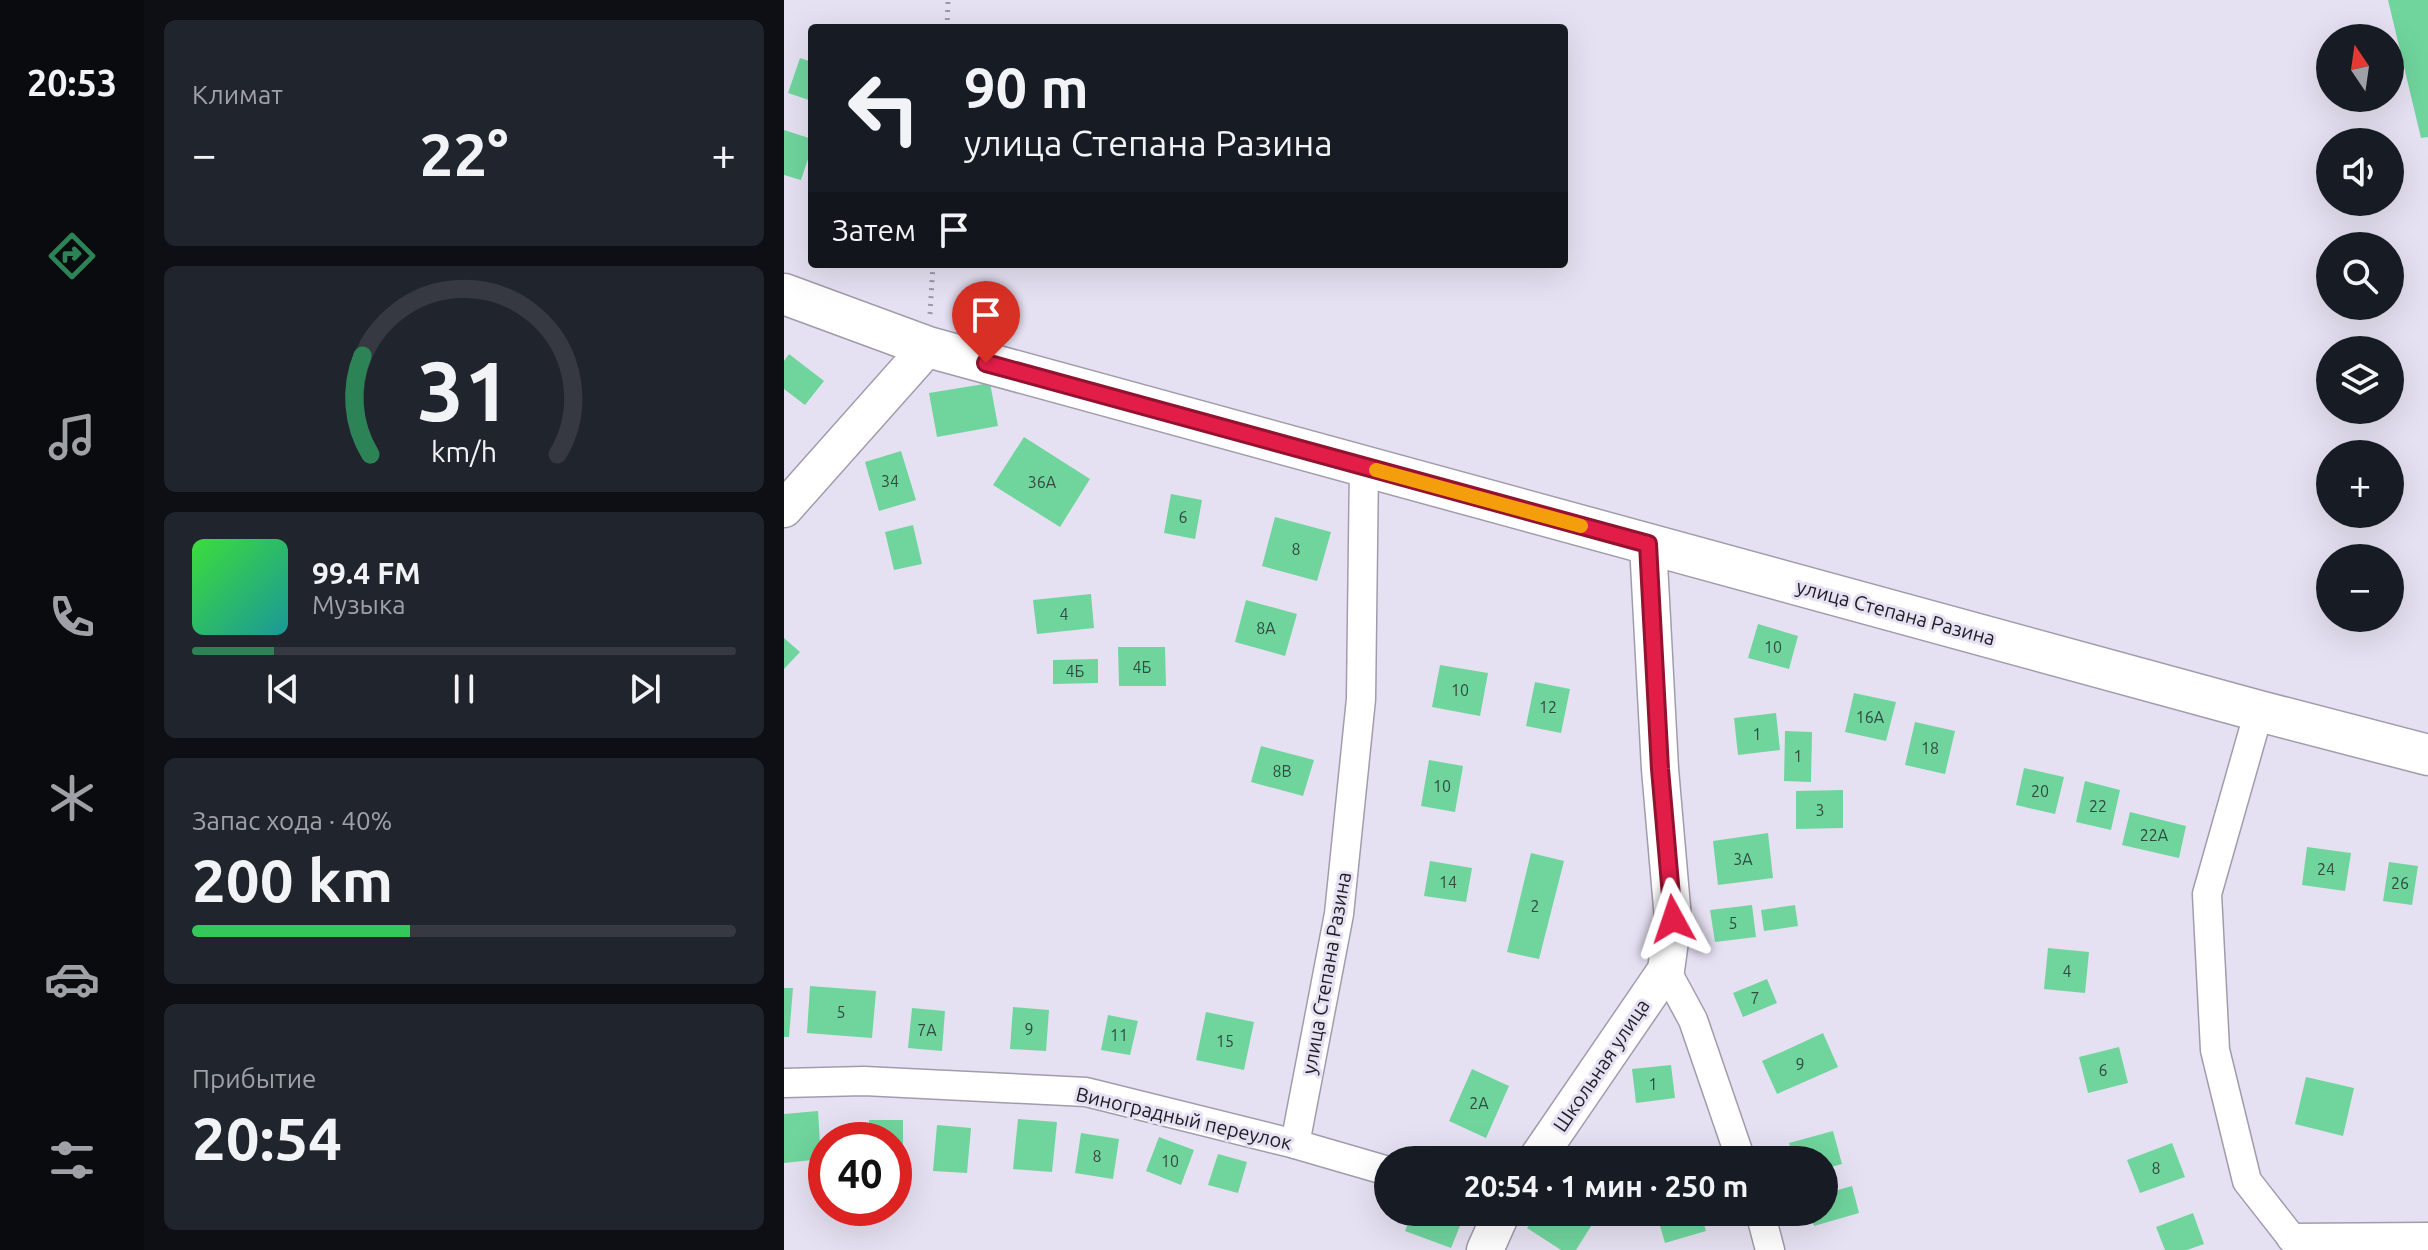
<!DOCTYPE html>
<html lang="ru">
<meta charset="utf-8">
<style>
:root{--surface:#171b24;--page:#20242c;--text:#f1f3f6;--muted:#9ea1a6;--line:#363941;--accent:#2c8356}
body{margin:0;font-family:Ubuntu,sans-serif;background:var(--page);color:var(--text);height:100vh;display:flex;flex-direction:column;font-size:30px;white-space:nowrap}
*{box-sizing:border-box;margin:0}
p{font-size:26px;color:var(--muted)}
.icon{flex:none;width:44px;height:44px;fill:none;stroke:currentColor;stroke-width:2;stroke-linecap:round;stroke-linejoin:round}
.map{position:relative;flex:1;overflow:hidden}
.drawer{display:flex;flex-direction:column;gap:20px;padding:20px;background:#0d0f14;width:640px}
.drawer>*{flex:none}
.top-card{position:absolute;left:24px;top:24px;width:760px;height:244px;border-radius:8px;box-shadow:0 8px 32px #0002;background:#171b24;color:var(--text);overflow:hidden}
.needle{width:52px;rotate:347deg}
.controls{position:absolute;left:1532px;top:24px;display:grid;gap:16px}
.controls a{display:grid;place-items:center;width:88px;height:88px;border-radius:50%;background:var(--surface);box-shadow:0 8px 32px #0002;font-size:40px}
.speed{position:absolute;left:24px;top:1122px;display:flex;gap:16px;font-size:40px;font-weight:700;text-align:center}
.speed>*{display:grid;place-content:center;width:104px;height:104px;border-radius:50%;background:var(--surface);box-shadow:0 8px 32px #0002;line-height:1}
.speed .limit{border:12px solid #d22;background:#fff;color:#111}
.pin{position:absolute;display:grid;place-items:center;width:68px;height:68px;color:#fff;margin:-82px -34px;border-radius:50% 50% 50% 0;rotate:-45deg;box-shadow:0 0 8px #0007}
.pin .icon{rotate:45deg}
.me{position:absolute;width:88px;margin:-44px;rotate:355deg;stroke-linejoin:round;filter:drop-shadow(0 0 6px #0008)}
.turn{display:flex;align-items:center;gap:28px;height:168px;padding:0 24px;font-size:36px}
.turn .icon{width:104px;height:104px;stroke-width:2.5}
.turn b{display:block;font-size:56px;line-height:68px}
.then{display:flex;align-items:center;height:76px;padding:0 24px;background:#0003;gap:16px;font-size:30px}
.big{font-size:60px;font-weight:700;line-height:1.1}
.drawer .widget{flex:1;display:flex;flex-direction:column;justify-content:center;gap:12px;min-width:0;padding:0 28px;border-radius:12px;background:var(--page)}
.drawer .dial{align-items:center;gap:0}
.dial svg{height:208px;overflow:visible;fill:none;stroke:var(--line);stroke-width:7;stroke-linecap:round;text-anchor:middle}
.dial text{fill:var(--text);stroke:none}
.song{display:flex;align-items:center;gap:24px}
.cover{width:96px;height:96px;border-radius:12px;background:linear-gradient(135deg,hsl(120 70% 55%),hsl(180 70% 35%))}
.played{height:8px;border-radius:4px;background:linear-gradient(90deg,var(--accent) 15%,var(--line) 15%)}
.keys{display:flex;justify-content:space-around;direction:ltr}
.heat{display:flex;justify-content:space-between;align-items:center;font-size:44px;direction:ltr}
.charge{height:12px;border-radius:6px;background:linear-gradient(90deg,#34c759 40%,var(--line) 0)}
.trip{position:absolute;left:590px;top:1146px;width:464px;height:80px;border-radius:40px;background:var(--surface);box-shadow:0 8px 32px #0002;font-weight:700;line-height:80px;text-align:center}
main{display:flex;flex:1;min-height:0}
.dock{display:flex;flex-direction:column;width:144px;justify-content:space-around;align-items:center;background:#090b0e;color:var(--muted)}
.dock .icon{width:56px;height:56px}
.dock .active{color:var(--accent)}
.dock b{font-size:36px;color:var(--text)}
.map>svg:first-child{display:block}
.building{fill:#70d59d}
.lines{fill:none;stroke-linecap:round;stroke-linejoin:round}
.minor-casing{stroke:#a19cac;stroke-width:31}
.tertiary-casing{stroke:#a19cac;stroke-width:39}
.secondary-casing{stroke:#a19cac;stroke-width:43}
.path{stroke:#9d99a6;stroke-width:5;stroke-dasharray:2 6;stroke-linecap:butt}
.minor{stroke:#fff;stroke-width:28}
.tertiary{stroke:#fff;stroke-width:36}
.secondary{stroke:#fff;stroke-width:40}
.route-casing{stroke:#92132f;stroke-width:20}
.route{stroke:#e11d48;stroke-width:14}
.slow{stroke:#f59e0b;stroke-width:14}
.labels{text-anchor:middle;dominant-baseline:central;stroke-width:6;stroke-linejoin:round;paint-order:stroke}
.number-label{font-size:16px;fill:#324a41}
.street-label{font-size:20px;fill:#1e1c22;stroke:#e6e1f2}
</style>
<main>
<nav class="dock">
<b>20:53</b>
<svg class="icon active" aria-label="directions" viewBox="0 0 24 24"><path d="M12 3l9 9-9 9-9-9zM9 14v-3h6M13 9l2 2-2 2"/></svg>
<svg class="icon" aria-label="music" viewBox="0 0 24 24"><path d="M9 18V5l10-2v13"/><circle cx="6" cy="18" r="3"/><circle cx="16" cy="16" r="3"/></svg>
<svg class="icon" aria-label="phone" viewBox="0 0 24 24"><path d="M5 4h4l2 5-3 2q2 4 5 5l2-3 5 2v4C11 20 4 13 5 4z"/></svg>
<svg class="icon" aria-label="climate" viewBox="0 0 24 24"><path d="M12 3v18M4 7l16 10M4 17L20 7"/></svg>
<svg class="icon" aria-label="car" viewBox="0 0 24 24"><path d="M5 17H2v-5l4-1 3-4h7l3 4 3 1v5h-3M9 17h6M6 11h13"/><circle cx="7" cy="17" r="2"/><circle cx="17" cy="17" r="2"/></svg>
<svg class="icon" aria-label="filters" viewBox="0 0 24 24"><path d="M4 7h16M4 17h16"/><circle cx="9" cy="7" r="2"/><circle cx="15" cy="17" r="2"/></svg>
</nav>
<section class="drawer">
<div class="widget"><p>Климат</p>
<div class="heat"><a>−</a><b class="big">22°</b><a>+</a></div>
</div>
<div class="widget dial"><svg viewBox="0 0 100 80">
<path d="M14 69A42 42 0 1 1 86 69"/>
<path d="M14 69A42 42 0 0 1 11 31" stroke="#2c8356"/>
<text x="50" y="56" font-size="32" font-weight="700">31</text>
<text x="50" y="72" font-size="11">km/h</text>
</svg></div>
<div class="widget">
<div class="song"><i class="cover"></i><div><b>99.4 FM</b><p>Музыка</p></div></div>
<div class="played"></div>
<div class="keys"><svg class="icon" aria-label="previous" viewBox="0 0 24 24"><path d="M18 5L8 12l10 7zM5 5v14"/></svg><svg class="icon" aria-label="pause" viewBox="0 0 24 24"><path d="M8 5v14M16 5v14"/></svg><svg class="icon" aria-label="next" viewBox="0 0 24 24"><path d="M6 5l10 7-10 7zM19 5v14"/></svg></div>
</div>
<div class="widget"><p>Запас хода · 40%</p><b class="big">200 km</b><div class="charge"></div></div>
<div class="widget"><p>Прибытие</p><b class="big">20:54</b></div>
</section>
<div class="map">
<svg width="1644" height="1250" viewBox="0 0 1644 1250">
<rect width="100%" height="100%" fill="#e6e1f2"/>
<!-- building -->
<g class="building">
<path d="M1604,0H1644V137L1637,138Z"/>
<path d="M16,58L28,62V101L4,93Z"/>
<path d="M0,130L28,139V147L17,180L0,175Z"/>
<path d="M5,354L40,381L21,405L0,389V361Z"/>
<path d="M206,383L214,426L153,437L145,393Z"/>
<path d="M240,437L306,479L276,527L209,485Z"/>
<path d="M117,451L132,500L95,511L81,462Z"/>
<path d="M387,494L418,500L411,539L380,533Z"/>
<path d="M491,517L547,532L533,581L478,566Z"/>
<path d="M129,525L138,564L110,570L101,532Z"/>
<path d="M307,594L310,628L253,634L249,600Z"/>
<path d="M462,600L513,614L501,656L451,642Z"/>
<path d="M974,624L1014,636L1005,669L964,658Z"/>
<path d="M0,638L16,652L0,669Z"/>
<path d="M334,647H381L382,686H335Z"/>
<path d="M314,659V683L269,684V660Z"/>
<path d="M656,665L704,673L696,716L648,707Z"/>
<path d="M751,682L786,689L777,733L742,726Z"/>
<path d="M1070,693L1112,702L1102,741L1061,732Z"/>
<path d="M992,713L996,750L954,755L950,718Z"/>
<path d="M1131,722L1171,731L1161,774L1121,765Z"/>
<path d="M1001,731L1028,732L1027,782L1000,781Z"/>
<path d="M477,746L530,760L519,796L467,782Z"/>
<path d="M645,760L679,766L671,812L637,806Z"/>
<path d="M1240,768L1280,777L1271,814L1232,805Z"/>
<path d="M1301,781L1336,790L1327,830L1292,822Z"/>
<path d="M1059,790V828L1012,829V791Z"/>
<path d="M1346,812L1402,826L1395,858L1338,845Z"/>
<path d="M984,833L989,878L934,885L929,841Z"/>
<path d="M1523,847L1567,853L1561,891L1518,885Z"/>
<path d="M747,853L780,861L755,959L723,952Z"/>
<path d="M646,861L688,868L682,902L640,896Z"/>
<path d="M1605,862L1634,866L1628,905L1599,901Z"/>
<path d="M968,905L972,937L931,942L926,910Z"/>
<path d="M1011,905L1014,926L980,931L977,910Z"/>
<path d="M1264,948L1305,952L1301,993L1260,989Z"/>
<path d="M983,979L993,1003L959,1017L949,993Z"/>
<path d="M26,986L92,991L88,1038L23,1033Z"/>
<path d="M0,988H9L5,1037H0Z"/>
<path d="M229,1007L265,1010L262,1051L226,1049Z"/>
<path d="M128,1008L161,1011L158,1051L124,1048Z"/>
<path d="M422,1012L470,1022L460,1070L412,1060Z"/>
<path d="M324,1015L354,1021L346,1055L317,1050Z"/>
<path d="M1039,1033L1054,1067L993,1094L978,1061Z"/>
<path d="M1335,1047L1344,1083L1304,1093L1295,1057Z"/>
<path d="M887,1065L891,1098L852,1103L848,1069Z"/>
<path d="M688,1069L725,1086L702,1138L665,1121Z"/>
<path d="M1522,1077L1570,1088L1559,1136L1511,1124Z"/>
<path d="M34,1111L37,1159L0,1163V1114Z"/>
<path d="M234,1119L273,1122L268,1172L229,1169Z"/>
<path d="M85,1120H119V1167H110V1140H85Z"/>
<path d="M153,1125L187,1128L183,1173L149,1171Z"/>
<path d="M1049,1131L1058,1164L1040,1169V1160H1010L1005,1143Z"/>
<path d="M297,1133L335,1139L329,1179L291,1173Z"/>
<path d="M375,1137L410,1150L397,1185L362,1171Z"/>
<path d="M1388,1143L1401,1177L1356,1193L1343,1160Z"/>
<path d="M434,1154L463,1162L454,1193L424,1185Z"/>
<path d="M1068,1186L1075,1213L1030,1226L1026,1212H1040V1194Z"/>
<path d="M628,1212H654L678,1221L667,1248L621,1231Z"/>
<path d="M753,1212H792L809,1223L792,1250H777L743,1228Z"/>
<path d="M872,1212H916L922,1231L881,1243Z"/>
<path d="M1409,1213L1420,1244L1403,1250H1381L1372,1227Z"/>
</g>
<g class="lines">
<defs>
<g id="minor">
<path d="M1475,711L1423,894L1431,1050L1463,1181L1517,1250"/>
<path d="M882,970L909,1020L957,1160"/>
<path d="M0,1083L80,1081L302,1092L511,1144L604,1171"/>
<path d="M511,1144L555,914L577,699L580,466"/>
<path d="M976,1212L986,1250"/>
<path d="M1507,1238L1644,1237"/>
</g>
<g id="tertiary">
<path d="M0,509L144,347"/>
<path d="M752,1160L882,970L889,919L876,769L864,544"/>
<path d="M701,1250L718,1212"/>
</g>
<path id="secondary" d="M0,294L144,347L1475,711L1644,755"/>
</defs>
<!-- minor casing -->
<use href="#minor" class="minor-casing"/>
<!-- tertiary casing -->
<use href="#tertiary" class="tertiary-casing"/>
<!-- secondary casing -->
<use href="#secondary" class="secondary-casing"/>
<!-- path -->
<g class="path">
<path d="M163,28L164,0"/>
<path d="M146,314L149,264"/>
</g>
<!-- minor -->
<use href="#minor" class="minor"/>
<!-- tertiary -->
<use href="#tertiary" class="tertiary"/>
<!-- secondary -->
<use href="#secondary" class="secondary"/>
</g>
<g class="lines">
<defs>
<path id="route" d="M202,363L864,544L876,769L889,919"/>
</defs>
<!-- route casing -->
<use href="#route" class="route-casing"/>
<!-- route -->
<use href="#route" class="route"/>
<!-- slow -->
<path class="slow" d="M592,470L797,526"/>
</g>
<g class="labels">
<!-- number labels -->
<g class="number-label">
<text x="106" y="481">34</text>
<text x="258" y="482">36А</text>
<text x="399" y="517">6</text>
<text x="512" y="549">8</text>
<text x="280" y="614">4</text>
<text x="482" y="628">8А</text>
<text x="989" y="647">10</text>
<text x="358" y="667">4Б</text>
<text x="291" y="671">4Б</text>
<text x="676" y="690">10</text>
<text x="764" y="707">12</text>
<text x="1086" y="717">16А</text>
<text x="973" y="734">1</text>
<text x="1146" y="748">18</text>
<text x="1014" y="756">1</text>
<text x="498" y="771">8В</text>
<text x="658" y="786">10</text>
<text x="1256" y="791">20</text>
<text x="1314" y="806">22</text>
<text x="1036" y="810">3</text>
<text x="1370" y="835">22А</text>
<text x="959" y="859">3А</text>
<text x="1542" y="869">24</text>
<text x="664" y="882">14</text>
<text x="1616" y="883">26</text>
<text x="751" y="906">2</text>
<text x="949" y="923">5</text>
<text x="1283" y="971">4</text>
<text x="971" y="998">7</text>
<text x="57" y="1012">5</text>
<text x="245" y="1029">9</text>
<text x="143" y="1030">7А</text>
<text x="335" y="1035">11</text>
<text x="441" y="1041">15</text>
<text x="1016" y="1064">9</text>
<text x="1319" y="1070">6</text>
<text x="869" y="1084">1</text>
<text x="695" y="1103">2А</text>
<text x="313" y="1156">8</text>
<text x="386" y="1161">10</text>
<text x="1372" y="1168">8</text>
</g>
<!-- street labels -->
<g class="street-label">
<text transform="translate(1112 612) rotate(15)">улица Степана Разина</text>
<text transform="translate(542 973) rotate(-80)">улица Степана Разина</text>
<text transform="translate(817 1065) rotate(-56)">Школьная улица</text>
<text transform="translate(400 1118) rotate(13)">Виноградный переулок</text>
</g>
</g>
</svg>
<div class="controls">
<a><svg class="needle" viewBox="-14 -14 28 28"><path d="M0-13l5 13h-10z" fill="#e53935"/><path d="M0 13l5-13h-10z" fill="#9ea1a6"/></svg></a>
<a><svg class="icon" aria-label="sound" viewBox="0 0 24 24"><path d="M4 9h4l5-4v14l-5-4H4zM17 9q2 3 0 6"/></svg></a>
<a><svg class="icon" aria-label="search" viewBox="0 0 24 24"><circle cx="10" cy="10" r="6"/><path d="M15 15l6 6"/></svg></a>
<a><svg class="icon" aria-label="layers" viewBox="0 0 24 24"><path d="M12 4l9 5-9 5-9-5zM3 14l9 5 9-5"/></svg></a>
<a>+</a>
<a>−</a>
</div>
<div class="speed"><div class="limit">40</div></div>
<div class="pin" style="left:202px;top:363px;background:#d93025"><svg class="icon" aria-label="arrive" viewBox="0 0 24 24"><path d="M6 21V4h12l-3 4 3 4H6"/></svg></div>
<svg class="me" style="left:889px;top:919px" viewBox="-20 -20 40 40"><path d="M0-17L14 15 0 8-14 15z" fill="#e11d48" stroke="#fff" stroke-width="4"/></svg>
<div class="trip">20:54 · 1 мин · 250 m</div>
<div class="top-card">
<div class="turn"><svg class="icon" aria-label="left" viewBox="0 0 24 24"><path d="M17 20v-9H6M10 6l-5 5 5 5"/></svg><div><b>90 m</b>улица Степана Разина</div></div>
<div class="then">Затем<svg class="icon" aria-label="arrive" viewBox="0 0 24 24"><path d="M6 21V4h12l-3 4 3 4H6"/></svg></div>
</div>
</div>
</main>
